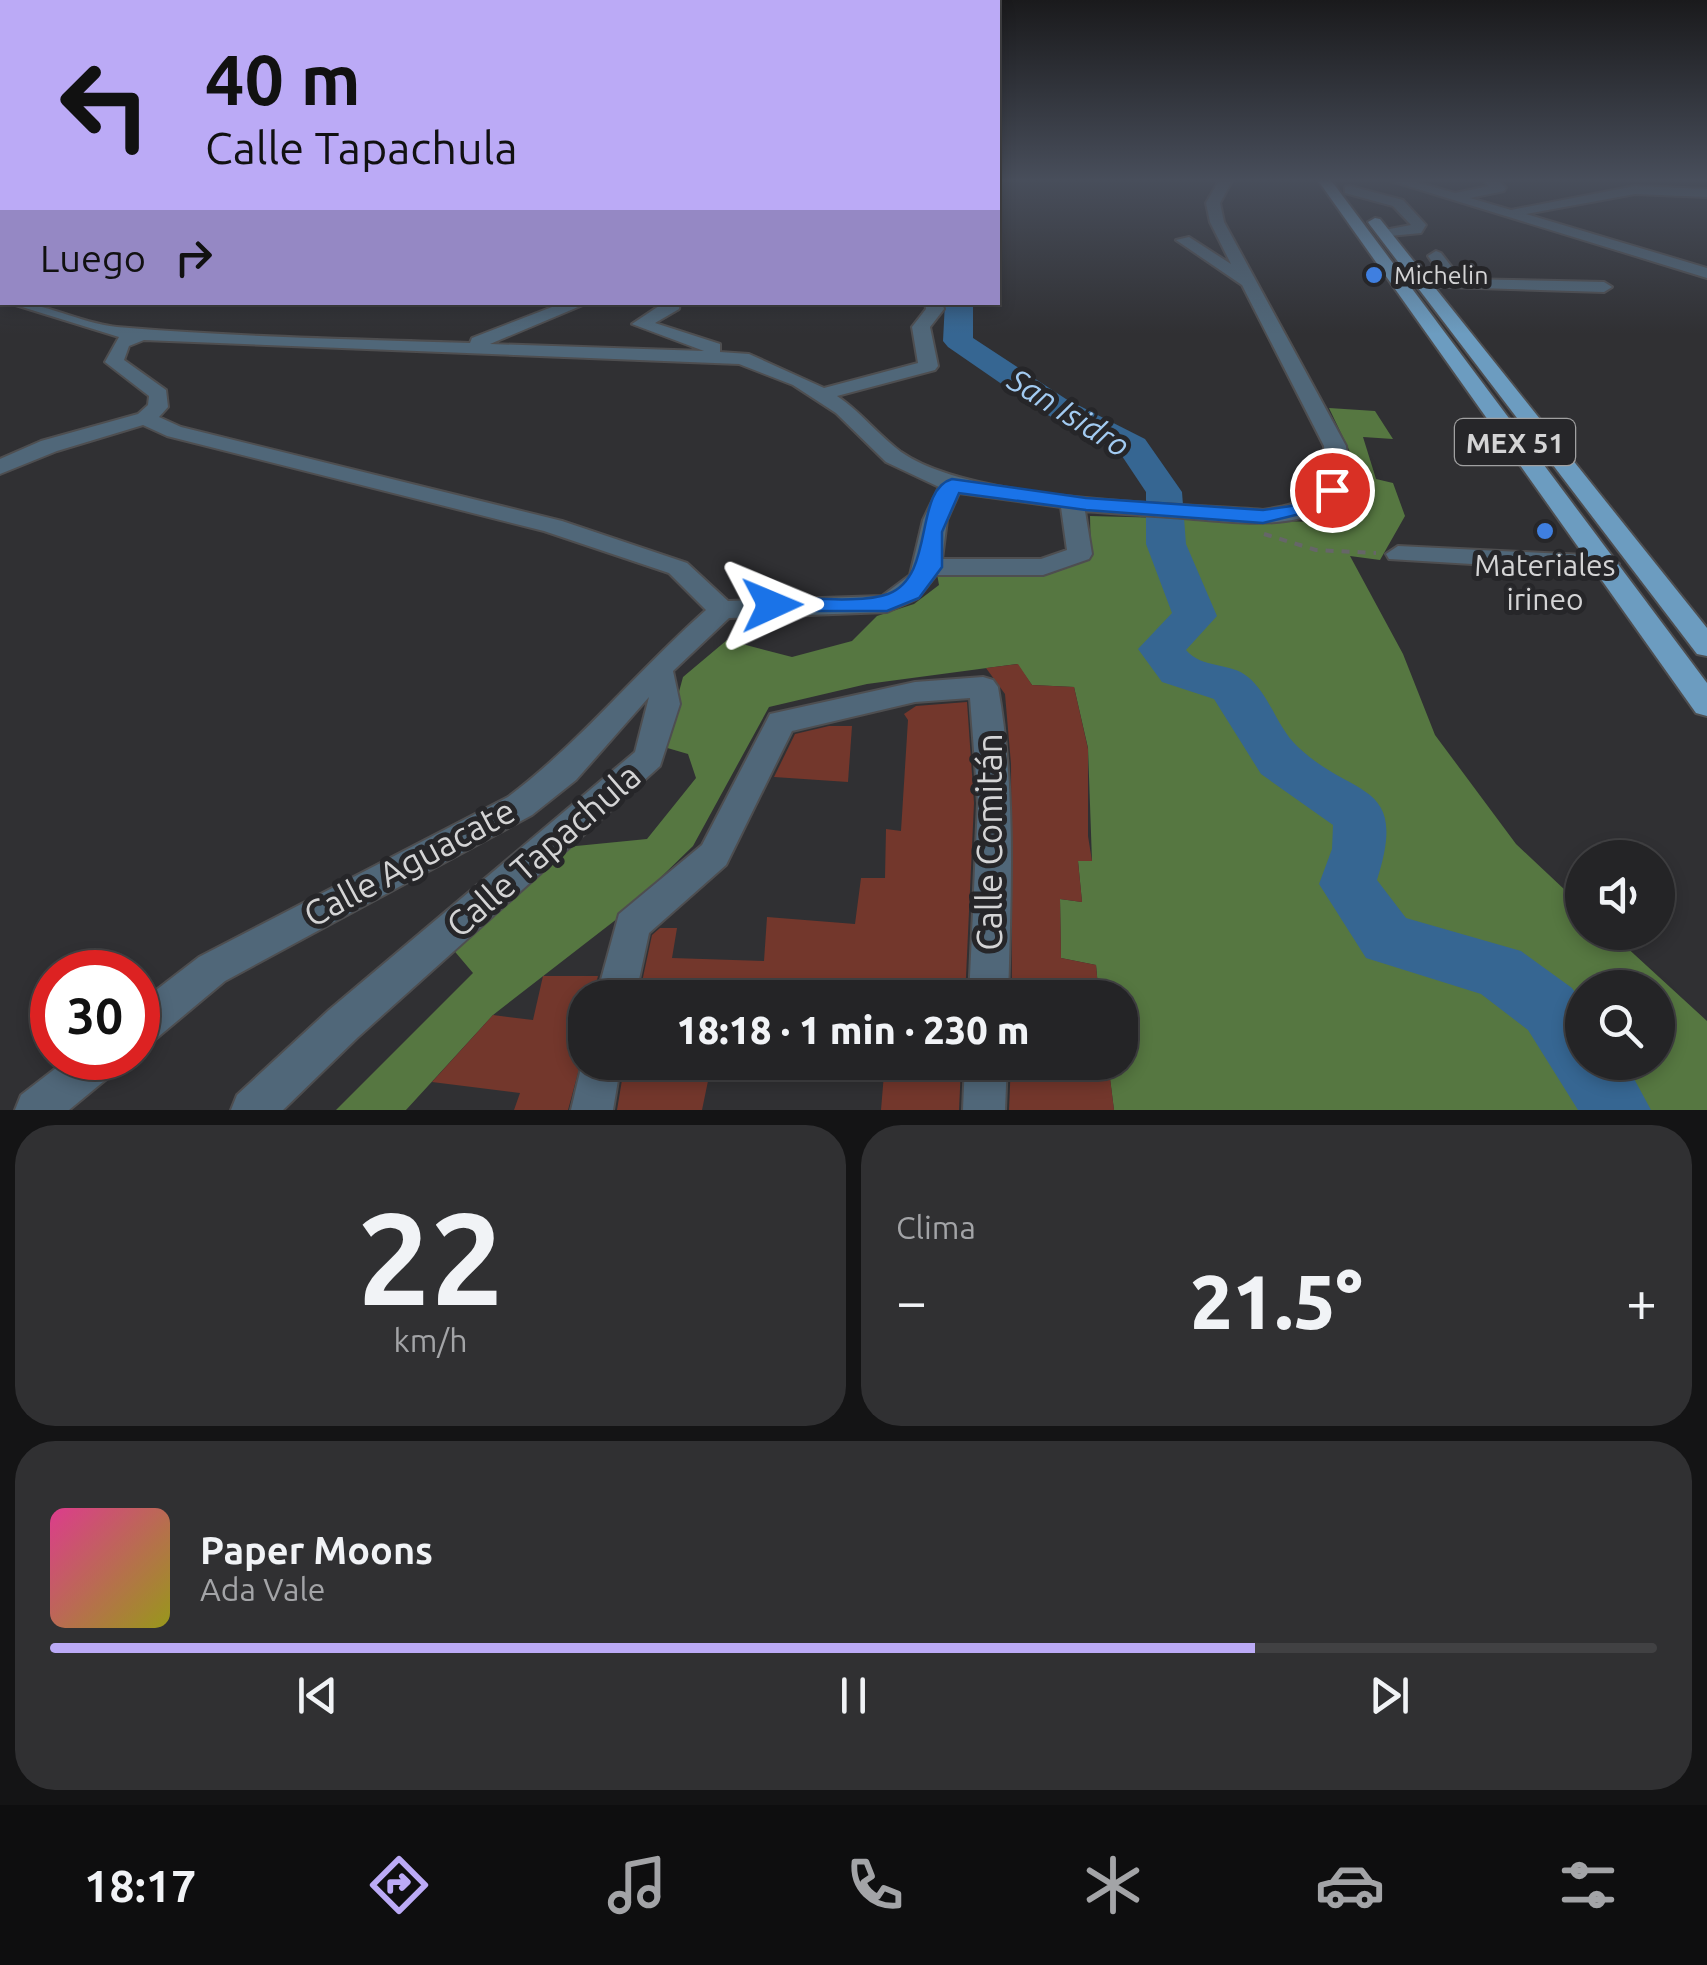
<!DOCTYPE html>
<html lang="es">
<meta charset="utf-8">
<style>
:root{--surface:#242426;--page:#303032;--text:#f1f3f6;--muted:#a3a4a7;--line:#414143;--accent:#bbaaf6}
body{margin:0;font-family:Ubuntu,sans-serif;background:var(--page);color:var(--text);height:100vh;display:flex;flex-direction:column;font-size:38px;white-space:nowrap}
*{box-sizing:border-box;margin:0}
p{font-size:32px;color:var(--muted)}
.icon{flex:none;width:55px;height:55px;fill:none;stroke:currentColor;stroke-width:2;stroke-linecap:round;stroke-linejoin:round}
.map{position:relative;height:1110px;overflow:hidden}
.panel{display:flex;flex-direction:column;gap:15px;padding:15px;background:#141415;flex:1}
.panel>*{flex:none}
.top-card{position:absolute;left:0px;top:0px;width:1000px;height:305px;box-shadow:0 5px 15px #0003,0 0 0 2px var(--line);background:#bbaaf6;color:#111;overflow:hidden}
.buttons{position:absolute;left:1565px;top:840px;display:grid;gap:20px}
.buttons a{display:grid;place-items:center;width:110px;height:110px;border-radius:50%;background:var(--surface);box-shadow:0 5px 15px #0003,0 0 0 2px var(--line);font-size:50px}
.speed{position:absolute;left:30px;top:950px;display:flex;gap:20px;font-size:50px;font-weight:700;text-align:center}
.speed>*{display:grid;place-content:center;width:130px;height:130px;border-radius:50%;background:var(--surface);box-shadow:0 5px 15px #0003,0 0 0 2px var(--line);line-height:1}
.speed .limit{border:15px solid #d22;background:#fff;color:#111}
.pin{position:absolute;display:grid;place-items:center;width:85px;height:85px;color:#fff;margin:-42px;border:5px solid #fff;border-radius:50%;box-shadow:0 2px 10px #0007}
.me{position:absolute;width:110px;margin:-55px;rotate:89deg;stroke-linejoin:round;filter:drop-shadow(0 0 8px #0008)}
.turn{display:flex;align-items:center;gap:35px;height:210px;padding:0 40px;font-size:45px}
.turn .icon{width:130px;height:130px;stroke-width:2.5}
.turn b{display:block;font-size:70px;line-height:85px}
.then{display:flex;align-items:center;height:95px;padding:0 40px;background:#0003;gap:20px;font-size:38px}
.big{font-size:75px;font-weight:800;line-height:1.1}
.panel .tile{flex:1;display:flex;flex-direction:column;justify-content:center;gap:15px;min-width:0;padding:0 35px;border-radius:40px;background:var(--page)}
.panel .dial{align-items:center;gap:0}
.dial b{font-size:130px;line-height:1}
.song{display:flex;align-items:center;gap:30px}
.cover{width:120px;height:120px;border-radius:15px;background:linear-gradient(135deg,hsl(330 70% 55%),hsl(60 70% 35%))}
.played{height:10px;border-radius:5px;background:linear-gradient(90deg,var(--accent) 75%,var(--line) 75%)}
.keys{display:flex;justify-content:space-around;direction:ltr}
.heat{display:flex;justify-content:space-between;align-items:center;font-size:55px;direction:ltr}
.panel .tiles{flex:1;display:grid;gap:15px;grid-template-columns:1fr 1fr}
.tile:last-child{grid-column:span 2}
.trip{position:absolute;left:568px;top:980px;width:570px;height:100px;border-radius:40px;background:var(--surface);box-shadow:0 5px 15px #0003,0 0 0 2px var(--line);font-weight:800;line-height:100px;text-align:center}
.tabs{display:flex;height:160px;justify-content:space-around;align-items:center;background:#0e0e0f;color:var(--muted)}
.tabs .icon{width:70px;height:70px}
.tabs .selected{color:var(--accent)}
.tabs b{font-size:45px;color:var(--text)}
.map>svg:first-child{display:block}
.forest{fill:#567741;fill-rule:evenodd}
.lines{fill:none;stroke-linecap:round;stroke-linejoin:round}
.river{fill:#366692;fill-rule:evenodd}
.building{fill:#73372c}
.minor-casing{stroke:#4e4e50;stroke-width:4}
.major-casing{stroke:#4e4e50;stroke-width:4}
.path{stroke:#666668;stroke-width:4;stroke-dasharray:8 8;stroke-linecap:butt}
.minor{fill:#506779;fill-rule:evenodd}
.major{fill:#6c9cc0;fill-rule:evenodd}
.route{fill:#1a73e8;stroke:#114b97;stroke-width:2.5}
.shop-dot{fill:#3f7fe0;stroke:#262629;stroke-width:4}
.labels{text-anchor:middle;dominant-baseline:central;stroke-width:10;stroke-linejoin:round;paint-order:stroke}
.far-poi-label{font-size:25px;fill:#d4d4d5;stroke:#262629;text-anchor:start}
.shield{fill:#262629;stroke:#a0a0a1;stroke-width:2.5}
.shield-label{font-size:28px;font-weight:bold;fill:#d4d4d5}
.poi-label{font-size:30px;fill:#d4d4d5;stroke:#262629}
.water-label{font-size:32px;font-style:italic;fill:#a2cbf2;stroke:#262629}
.near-street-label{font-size:35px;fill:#d4d4d5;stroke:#262629}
</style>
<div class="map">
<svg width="1707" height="1110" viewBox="0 0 1707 1110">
<rect width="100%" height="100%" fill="#303033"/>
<!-- forest -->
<path class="forest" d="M1329,408L1375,411L1393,439L1363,437L1376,479L1393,483L1405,516L1380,560L1350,556L1403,654L1435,735L1516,844L1582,906V932L1611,933L1707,1021V1110H1114L1108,1063L1120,1062V998L1099,997L1096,965L1061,958L1060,899L1082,902L1078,861H1092L1088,748L1074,687L1032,685L1017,664L867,684L769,707L693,846L622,915L493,1015L406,1110H336L473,973L451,947L566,847L647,839L696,778L688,754L664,747L683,677L727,640L792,657L852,641L877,616L914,604L939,585L937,574L1048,575L1091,559L1090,516L1315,522L1350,488L1351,454ZM1582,988H1658V1062H1582Z"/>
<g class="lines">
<!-- river -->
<path class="river" d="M945,302H973V338L1066,399L1145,439L1182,492L1186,544L1217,616L1186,650C1202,669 1231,662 1248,677C1270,695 1277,728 1298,747C1354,800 1409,779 1377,880L1406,918L1521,951L1572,988L1582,1002V1062H1625L1651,1110H1578L1528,1030L1481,994L1366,958L1319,884L1332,849L1333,825L1261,774L1214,699L1162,682L1138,649L1172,613L1146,544V492L1120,453L1044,413L948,347L943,341Z"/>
</g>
<!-- building -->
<g class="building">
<path d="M1018,664L1032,685L1074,687L1088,749V836L1092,861H1078L1082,902L1060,899L1061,958L1096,965L1099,998H1012L1011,764L1005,694L986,668Z"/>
<path d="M967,702L974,803L965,998L639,996L652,935L660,928H677L672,958L764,961L767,917L855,924L861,878H885L886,829L901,831L908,720L904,714L916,706Z"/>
<path d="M829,726H852L848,782L774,777L795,734Z"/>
<path d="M543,976H598L592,998H585V1047L568,1110H514L520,1093L432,1082L493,1015L533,1020Z"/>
<path d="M625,1062H648L646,1073L708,1081L702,1110H617Z"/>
<path d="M885,1062L961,1067L959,1110H881Z"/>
<path d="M1011,1062H1108L1114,1110H1009Z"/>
</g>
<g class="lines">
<defs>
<g id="minor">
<path d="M1220,179H1233L1220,203L1224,222L1346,446C1358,538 1255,524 1194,519C1158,516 1122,514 1085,511L1092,554L1089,559L1043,575H936L918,598L887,612L729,618L673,671L680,704L660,766L357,1038L283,1110H231L237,1095L329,1010L635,752L649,697L576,780L532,815L225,981L152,1042L138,1047V1004L199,957L508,797C581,742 638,670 706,610L669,573L544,531L167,436L143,425L57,451L0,474V459L41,441L138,414L148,405L149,396L105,362L119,337L6,302C46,302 79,323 117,327C234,337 352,339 470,343L472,338L565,302H590L490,344L704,351L632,324L665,302H680L679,309L655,323L720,344V352L749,354L824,388L918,363L912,327L926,309L925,302H942L944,309L930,327L938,366L935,370L837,396C861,412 878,435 901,452C972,502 1172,503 1263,510C1307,503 1329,495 1324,446L1242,285L1176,240L1189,237L1231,264L1210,222L1206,203ZM144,340L739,364L793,385L836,413L886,462L939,487L923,520L910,575L882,596L728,601L687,563L562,521L181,427L159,417L168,407L166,390L124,360L129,346ZM959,493L1061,507L1067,550L1041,559H942L947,520Z"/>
<path d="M1385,179H1405L1455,193L1489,186L1482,179H1496L1506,188L1504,191L1470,198L1511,210L1635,186L1707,189V197L1635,194L1526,214L1707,268V278Z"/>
<path d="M1350,186L1403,200L1426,225L1421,233L1379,237V231L1411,225L1393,206L1345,193V187Z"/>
<path d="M1436,251L1441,253L1461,279L1604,282L1612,287L1604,292L1416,286V280L1444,279L1428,256Z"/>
<path d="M1398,546L1606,556L1619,564L1606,572L1389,559L1386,554Z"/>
<path d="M983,677L993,680L998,687C1016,790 1011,893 1008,998H969L978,803L970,698L915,702L792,731L726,865L649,933L635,998H596L619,914L702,845L770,714L915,682Z"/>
<path d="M585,1051V1062H621L613,1110H571Z"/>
<path d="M69,1058H121L115,1072L69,1110H15L21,1095Z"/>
<path d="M965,1062H1007L1005,1110H963Z"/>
</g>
<g id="major">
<path d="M1317,179H1330L1707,683V716L1696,713Z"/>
<path d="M1375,218L1380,219L1707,628V656L1697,654L1370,225L1368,222Z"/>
</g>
</defs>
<!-- minor casing -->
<use href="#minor" class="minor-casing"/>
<!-- major casing -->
<use href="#major" class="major-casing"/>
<!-- path -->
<path class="path" d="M1264,534L1316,550L1376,553"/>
<!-- minor -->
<use href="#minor" class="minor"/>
<!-- major -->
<use href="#major" class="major"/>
</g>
<!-- sky -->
<linearGradient id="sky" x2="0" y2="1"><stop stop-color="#1a1a1c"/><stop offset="0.54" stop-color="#484e5b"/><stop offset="1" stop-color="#484e5b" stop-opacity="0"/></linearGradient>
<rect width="1707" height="334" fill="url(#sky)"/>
<!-- route -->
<path class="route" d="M952,479L1086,498L1263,510L1291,506L1332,483L1342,490L1324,508L1263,523L1086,510L959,493L942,532V567L919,598L887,611H763L760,605L763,600L772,598C802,597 861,604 888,594C936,576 913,490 952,479Z"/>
<!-- markers -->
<g class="shop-dot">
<circle cx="1374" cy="275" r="10"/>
<circle cx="1545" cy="531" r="10"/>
</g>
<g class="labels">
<!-- far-poi labels -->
<g class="far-poi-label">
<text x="1394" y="275">Michelin</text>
</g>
<!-- shield labels -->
<rect class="shield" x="1455" y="419" width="120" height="46" rx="8"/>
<g class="shield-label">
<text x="1515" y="442">MEX 51</text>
</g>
<!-- poi labels -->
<g class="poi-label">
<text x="1545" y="565">Materiales<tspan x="1545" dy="34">irineo</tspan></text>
</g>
<!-- water labels -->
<g class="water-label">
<text transform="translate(1069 412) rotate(32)">San Isidro</text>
</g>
<!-- near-street labels -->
<g class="near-street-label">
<text transform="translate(989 842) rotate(-90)">Calle Comitán</text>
<text transform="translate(543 850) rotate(-41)">Calle Tapachula</text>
<text transform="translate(409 862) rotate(-28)">Calle Aguacate</text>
</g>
</g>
</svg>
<div class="buttons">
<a><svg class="icon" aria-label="sound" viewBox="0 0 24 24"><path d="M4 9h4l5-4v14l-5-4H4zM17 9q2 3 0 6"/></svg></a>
<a><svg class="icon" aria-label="search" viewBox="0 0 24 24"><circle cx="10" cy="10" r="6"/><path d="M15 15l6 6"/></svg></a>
</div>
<div class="speed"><div class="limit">30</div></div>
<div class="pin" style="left:1332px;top:490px;background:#d93025"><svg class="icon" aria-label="arrive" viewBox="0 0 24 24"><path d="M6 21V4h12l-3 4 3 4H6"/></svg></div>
<svg class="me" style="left:772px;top:605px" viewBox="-20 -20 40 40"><path d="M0-17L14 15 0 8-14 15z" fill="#1a73e8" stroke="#fff" stroke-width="4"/></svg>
<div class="trip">18:18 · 1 min · 230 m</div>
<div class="top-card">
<div class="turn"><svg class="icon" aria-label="left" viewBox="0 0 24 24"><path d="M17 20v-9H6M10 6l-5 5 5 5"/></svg><div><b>40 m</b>Calle Tapachula</div></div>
<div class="then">Luego<svg class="icon" aria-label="right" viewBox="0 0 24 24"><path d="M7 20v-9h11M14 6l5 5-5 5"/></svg></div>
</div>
</div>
<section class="panel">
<div class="tiles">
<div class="tile dial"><b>22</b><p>km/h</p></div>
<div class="tile"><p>Clima</p>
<div class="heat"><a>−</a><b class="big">21.5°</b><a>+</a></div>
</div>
<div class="tile">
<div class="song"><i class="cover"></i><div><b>Paper Moons</b><p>Ada Vale</p></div></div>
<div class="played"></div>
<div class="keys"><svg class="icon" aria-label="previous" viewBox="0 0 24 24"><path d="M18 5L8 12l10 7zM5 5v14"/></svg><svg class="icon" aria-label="pause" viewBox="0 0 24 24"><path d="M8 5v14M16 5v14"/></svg><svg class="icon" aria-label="next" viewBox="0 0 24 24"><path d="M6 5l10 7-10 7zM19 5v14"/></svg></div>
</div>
</div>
</section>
<nav class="tabs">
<b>18:17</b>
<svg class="icon selected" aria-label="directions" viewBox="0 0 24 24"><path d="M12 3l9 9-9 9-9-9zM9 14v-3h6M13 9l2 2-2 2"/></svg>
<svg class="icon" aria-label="music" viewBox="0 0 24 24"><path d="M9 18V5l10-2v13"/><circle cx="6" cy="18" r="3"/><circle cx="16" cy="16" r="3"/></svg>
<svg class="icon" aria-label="phone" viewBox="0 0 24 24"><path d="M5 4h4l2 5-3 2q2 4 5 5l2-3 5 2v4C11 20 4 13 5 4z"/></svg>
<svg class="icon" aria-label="climate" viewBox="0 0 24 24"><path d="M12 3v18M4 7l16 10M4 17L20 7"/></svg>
<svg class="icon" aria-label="car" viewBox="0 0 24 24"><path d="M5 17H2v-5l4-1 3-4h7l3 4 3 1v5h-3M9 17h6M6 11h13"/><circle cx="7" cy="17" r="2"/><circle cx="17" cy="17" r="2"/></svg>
<svg class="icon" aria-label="filters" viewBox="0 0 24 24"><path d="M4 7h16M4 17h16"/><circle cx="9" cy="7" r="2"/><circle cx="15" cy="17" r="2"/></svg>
</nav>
